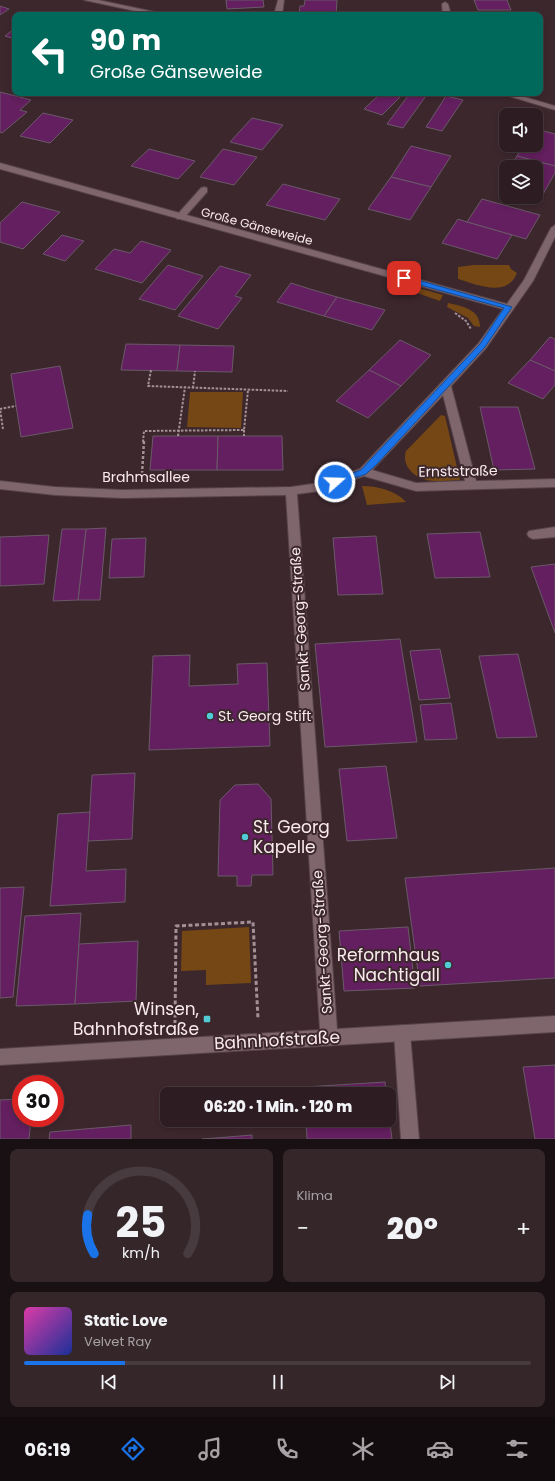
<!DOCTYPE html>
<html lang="de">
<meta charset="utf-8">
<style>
:root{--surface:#2d1d22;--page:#35262a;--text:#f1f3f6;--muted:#a7a2a5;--line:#483b40;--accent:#1a73e8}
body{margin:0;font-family:Poppins,sans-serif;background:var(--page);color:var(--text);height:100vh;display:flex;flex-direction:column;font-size:15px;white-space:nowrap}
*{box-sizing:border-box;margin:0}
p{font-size:13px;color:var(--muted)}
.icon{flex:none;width:22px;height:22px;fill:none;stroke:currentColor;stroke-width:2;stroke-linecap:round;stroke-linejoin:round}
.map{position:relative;height:1139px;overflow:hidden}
.sheet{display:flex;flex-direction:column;gap:10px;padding:10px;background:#191013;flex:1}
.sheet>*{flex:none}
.hud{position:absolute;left:12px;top:12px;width:531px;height:84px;border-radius:8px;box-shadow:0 2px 6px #0003,0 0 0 1px var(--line);background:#00695c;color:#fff;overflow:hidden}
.buttons{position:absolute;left:499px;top:108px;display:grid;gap:8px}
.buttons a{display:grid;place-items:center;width:44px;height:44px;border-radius:8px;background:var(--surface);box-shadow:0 2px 6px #0003,0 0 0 1px var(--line);font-size:20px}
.speed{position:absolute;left:12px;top:1075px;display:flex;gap:8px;font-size:20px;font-weight:700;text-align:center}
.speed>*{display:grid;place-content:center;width:52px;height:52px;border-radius:50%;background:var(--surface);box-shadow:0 2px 6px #0003,0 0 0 1px var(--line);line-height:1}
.speed .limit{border:6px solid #d22;background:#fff;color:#111}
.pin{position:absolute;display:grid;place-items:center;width:34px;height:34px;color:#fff;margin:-17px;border-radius:8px;box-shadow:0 2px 6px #0006}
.me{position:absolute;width:44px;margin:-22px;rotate:70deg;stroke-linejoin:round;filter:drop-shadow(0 0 3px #0008)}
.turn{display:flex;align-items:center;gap:14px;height:84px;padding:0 12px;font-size:18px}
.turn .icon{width:52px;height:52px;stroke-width:2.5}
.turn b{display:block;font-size:28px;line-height:34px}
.big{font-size:30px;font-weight:800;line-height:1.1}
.sheet .widget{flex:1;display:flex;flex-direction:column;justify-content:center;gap:6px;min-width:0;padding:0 14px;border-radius:8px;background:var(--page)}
.sheet .dial{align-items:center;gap:0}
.dial svg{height:104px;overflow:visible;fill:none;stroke:var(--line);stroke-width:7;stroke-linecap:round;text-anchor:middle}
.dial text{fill:var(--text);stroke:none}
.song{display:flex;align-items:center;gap:12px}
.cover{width:48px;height:48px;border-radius:6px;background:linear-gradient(135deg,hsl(320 70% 55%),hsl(230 70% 35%))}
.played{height:4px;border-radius:2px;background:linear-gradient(90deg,var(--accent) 20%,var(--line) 20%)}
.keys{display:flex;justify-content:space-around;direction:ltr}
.heat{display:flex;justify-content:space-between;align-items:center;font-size:22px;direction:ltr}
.sheet .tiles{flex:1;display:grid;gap:10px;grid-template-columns:1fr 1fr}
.widget:last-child{grid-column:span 2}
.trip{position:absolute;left:160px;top:1087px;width:236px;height:40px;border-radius:8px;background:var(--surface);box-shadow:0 2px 6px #0003,0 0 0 1px var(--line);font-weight:800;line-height:40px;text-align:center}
.dock{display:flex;height:64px;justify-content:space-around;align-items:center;background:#120c0e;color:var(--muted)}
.dock .icon{width:28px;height:28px}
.dock .on{color:var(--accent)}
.dock b{font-size:18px;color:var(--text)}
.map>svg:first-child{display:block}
.green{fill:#744714}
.building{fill:#631f5f;stroke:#6a5968}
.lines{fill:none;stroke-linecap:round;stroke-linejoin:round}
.lane-casing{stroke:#564449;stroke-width:2}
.street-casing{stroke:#564449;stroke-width:2}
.path-far2{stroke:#a39196;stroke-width:2;stroke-dasharray:2.5 1.5;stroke-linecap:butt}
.path-far1{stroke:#a39196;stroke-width:2.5;stroke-dasharray:3 2;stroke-linecap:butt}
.path{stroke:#a39196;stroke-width:3;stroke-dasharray:4 2.5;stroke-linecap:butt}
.lane{fill:#7f666c;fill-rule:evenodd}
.street{fill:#7f666c;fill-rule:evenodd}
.route{fill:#1a73e8;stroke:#114b97}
.poi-dot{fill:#52cbd7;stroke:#3c272d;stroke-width:1.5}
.labels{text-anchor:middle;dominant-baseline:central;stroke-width:4;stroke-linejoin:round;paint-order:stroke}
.far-street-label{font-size:12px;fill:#f9eaee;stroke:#3c272d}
.street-label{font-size:14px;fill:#f9eaee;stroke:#3c272d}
.poi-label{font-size:14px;fill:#f9eaee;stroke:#3c272d;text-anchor:start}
.near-poi-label{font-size:17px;fill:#f9eaee;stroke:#3c272d;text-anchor:end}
.near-street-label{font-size:17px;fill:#f9eaee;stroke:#3c272d}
</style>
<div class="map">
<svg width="555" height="1139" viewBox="0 0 555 1139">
<rect width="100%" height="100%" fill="#3c272d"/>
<!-- green -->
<g class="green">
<path d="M474,265H509L511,269L517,273C507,298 478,285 458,279V267Z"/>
<path d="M404,284L443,295L440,301L406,289L402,286Z"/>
<path d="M448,303C462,306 480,309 480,327L474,326L468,318L447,307Z"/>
<path d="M190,392H243L241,428L187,427Z"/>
<path d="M441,415L445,416L460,480C443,481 421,485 409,469C405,464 404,457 406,451Z"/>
<path d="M362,486C377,486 395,490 406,502L367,505Z"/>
<path d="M249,927L251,983L206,985V970L181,971L182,931Z"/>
</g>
<!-- building -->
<g class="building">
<path d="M226,0H263L264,7L227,9Z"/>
<path d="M305,0H337L336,15H299L300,6H304Z"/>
<path d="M474,0H507L511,10H478Z"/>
<path d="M0,6L9,9L0,15Z"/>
<path d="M15,28V39L5,36Z"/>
<path d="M0,92L31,100L20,110L27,112L2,133L0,132Z"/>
<path d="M381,93H404L382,115L364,109Z"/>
<path d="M410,93H428L403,128L387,124Z"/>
<path d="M446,96L463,100L442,131L426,127Z"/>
<path d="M43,113L73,120L50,143L20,136Z"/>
<path d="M252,118L283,125L262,150L230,142Z"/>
<path d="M536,129L555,134V166L517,156L524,145H536Z"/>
<path d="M411,146L451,156L431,187L391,177Z"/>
<path d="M149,149L195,161L178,179L131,166Z"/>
<path d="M223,149L257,157L234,185L200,177Z"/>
<path d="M517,156L555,166V173L542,196L536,195V167H510Z"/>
<path d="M506,173V187L499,185Z"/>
<path d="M391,177L431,187L410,220L368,209Z"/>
<path d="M283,184L340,199L325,220L266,205Z"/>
<path d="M482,199L540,215L526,239L467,222Z"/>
<path d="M22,202L60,212L23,249L0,242V223Z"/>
<path d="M458,219L467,222L512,235L497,259L442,243Z"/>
<path d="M62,235L84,241L65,261L43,254Z"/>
<path d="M141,241L171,250L142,283L95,269L114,249L130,253Z"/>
<path d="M168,265L203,276L175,310L139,299Z"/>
<path d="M220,266L251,275L235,296L242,298L218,329L178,316Z"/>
<path d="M291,283L310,289L337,297L324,316L277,302Z"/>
<path d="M337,297L352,301L385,310L372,330L324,316Z"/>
<path d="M550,337L555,339V371L530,360Z"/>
<path d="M400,340L431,355L401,386L369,370Z"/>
<path d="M126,344L180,345L177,371L121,370Z"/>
<path d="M180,345L234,346L232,372L177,371Z"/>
<path d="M530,360L555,371V385L543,399L508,383Z"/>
<path d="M60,366L73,428L21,437L11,374Z"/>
<path d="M369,370L401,386L368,418L336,401Z"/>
<path d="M480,407H518L535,469L494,470Z"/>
<path d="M153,436H218L217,470H150Z"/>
<path d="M218,436H282L283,470H217Z"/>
<path d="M106,528L100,600H78L86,529Z"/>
<path d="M62,529H86L78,600L53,601Z"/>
<path d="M480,532L490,577L435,578L427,534Z"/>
<path d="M49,535L44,584L0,586V537Z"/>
<path d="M376,536L383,594L338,595L333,538Z"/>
<path d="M146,538L144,577L109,578L112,539Z"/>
<path d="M555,564V633L531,567Z"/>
<path d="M400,639L417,742L325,747L315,644Z"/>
<path d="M440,649L450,698L419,700L410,651Z"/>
<path d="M518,654L537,737L497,738L479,656Z"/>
<path d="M190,655L189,686L238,684L237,664L267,663L270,746L149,750L153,656Z"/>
<path d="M451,703L457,739L425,740L420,705Z"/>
<path d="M386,766L397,838L347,841L339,769Z"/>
<path d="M135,773L132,839L88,841L92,775Z"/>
<path d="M258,784L271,799L273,875H252L251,886H237V876H218L220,800L235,785Z"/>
<path d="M90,812L86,871L126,869L125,902L50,906L58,814Z"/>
<path d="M555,868V978L420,986L405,878Z"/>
<path d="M24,887L13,997L0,998V888Z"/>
<path d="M81,913L75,1004L16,1006L25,916Z"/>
<path d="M408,927L415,988L344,991L339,931Z"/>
<path d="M138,941L136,1001L75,1004L79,944Z"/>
<path d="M555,1065V1139H535L523,1067Z"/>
<path d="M385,1082L386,1094H304V1087Z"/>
<path d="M21,1099V1118H31L29,1139H0V1100Z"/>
<path d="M389,1116L392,1139H307L306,1120H389Z"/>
<path d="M131,1125V1139H49L50,1132Z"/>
<path d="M252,1135V1139H202H204Z"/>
</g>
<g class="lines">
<defs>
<g id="lane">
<path d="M278,0H284L282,15H274Z"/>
<path d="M445,2L448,4L451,15H443L442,4Z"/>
<path d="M204,187L207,188V192L183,219H177V215L201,188Z"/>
<path d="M555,527V537L533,539L529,537L527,534L529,531Z"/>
<path d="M402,1025L408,1027L410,1033L419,1139H401L394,1033L396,1027Z"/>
</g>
<g id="street">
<path d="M84,0H98L169,15H154Z"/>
<path d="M499,93H511L555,106V110Z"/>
<path d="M0,163L507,304L524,280L551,228L555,225V237L533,281L486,348L451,386L476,481L555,479V487L416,491L364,476L320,491L297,494L337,1029L555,1016V1032L0,1065V1049L320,1030L286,495L122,498L55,495L0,489V481L55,487L122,490L291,487L319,483L360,469L478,344L503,309L0,169ZM443,395L465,481L416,483L372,470Z"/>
</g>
</defs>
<!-- lane casing -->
<use href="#lane" class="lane-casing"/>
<!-- street casing -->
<use href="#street" class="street-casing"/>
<!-- path-far2 -->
<g class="path-far2">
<path d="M455,313L466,321L471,329"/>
<path d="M151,370L148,386L288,391"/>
<path d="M193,388L195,371"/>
<path d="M3,429L0,409L16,406"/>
<path d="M244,430V436"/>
<path d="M178,436L185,387"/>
<path d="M143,442L144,431L244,430L248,390"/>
</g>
<!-- path-far1 -->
<path class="path-far1" d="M142,474L144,441"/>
<!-- path -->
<path class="path" d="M175,1024L176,926L253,922L258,1019"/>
<!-- lane -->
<use href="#lane" class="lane"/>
<!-- street -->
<use href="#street" class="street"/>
</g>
<!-- route -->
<path class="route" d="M404,276L512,307L485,347L376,465L366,474L335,485L332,484V480L361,470L370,460L480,344L504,308L402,280L401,278Z"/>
<!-- markers -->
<g class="poi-dot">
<circle cx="210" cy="716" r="4"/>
<circle cx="245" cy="837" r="4"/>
<circle cx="448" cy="965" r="4"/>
<rect x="203" y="1015" width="8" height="8" rx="2"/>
</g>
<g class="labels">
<!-- far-street labels -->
<g class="far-street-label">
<text transform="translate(257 226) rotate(15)">Große Gänseweide</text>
</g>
<!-- street labels -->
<g class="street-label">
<text transform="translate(458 471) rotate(-1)">Ernststraße</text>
<text x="146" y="477">Brahmsallee</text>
<text transform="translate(300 619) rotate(-94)">Sankt-Georg-Straße</text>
<text transform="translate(322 942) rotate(-94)">Sankt-Georg-Straße</text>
</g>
<!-- poi labels -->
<g class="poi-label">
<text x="218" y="716">St. Georg Stift</text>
</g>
<!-- near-poi labels -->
<g class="near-poi-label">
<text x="253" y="827" text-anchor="start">St. Georg<tspan x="253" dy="20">Kapelle</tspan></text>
<text x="440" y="955">Reformhaus<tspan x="440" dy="20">Nachtigall</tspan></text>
<text x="199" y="1009">Winsen,<tspan x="199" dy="20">Bahnhofstraße</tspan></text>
</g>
<!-- near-street labels -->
<g class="near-street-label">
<text transform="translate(277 1040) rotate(-3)">Bahnhofstraße</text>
</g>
</g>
</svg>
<div class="buttons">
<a><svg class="icon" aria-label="sound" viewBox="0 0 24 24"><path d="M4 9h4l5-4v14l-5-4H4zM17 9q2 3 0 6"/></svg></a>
<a><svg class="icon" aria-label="layers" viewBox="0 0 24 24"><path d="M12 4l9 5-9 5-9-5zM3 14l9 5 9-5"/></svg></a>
</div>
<div class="speed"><div class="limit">30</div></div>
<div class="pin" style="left:404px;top:278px;background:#d93025"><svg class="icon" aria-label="arrive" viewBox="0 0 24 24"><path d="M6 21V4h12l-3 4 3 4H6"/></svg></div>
<svg class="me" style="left:335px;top:482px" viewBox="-20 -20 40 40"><circle r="17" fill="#1a73e8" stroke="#fff" stroke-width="3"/><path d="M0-11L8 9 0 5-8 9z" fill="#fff"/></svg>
<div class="trip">06:20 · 1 Min. · 120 m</div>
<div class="hud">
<div class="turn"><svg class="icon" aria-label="left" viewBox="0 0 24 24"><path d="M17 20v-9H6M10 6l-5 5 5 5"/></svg><div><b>90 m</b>Große Gänseweide</div></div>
</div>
</div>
<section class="sheet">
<div class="tiles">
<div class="widget dial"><svg viewBox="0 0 100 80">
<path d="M14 69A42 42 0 1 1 86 69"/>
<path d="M14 69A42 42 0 0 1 9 39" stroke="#1a73e8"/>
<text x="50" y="56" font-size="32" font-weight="700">25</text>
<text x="50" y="72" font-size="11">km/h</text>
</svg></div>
<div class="widget"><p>Klima</p>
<div class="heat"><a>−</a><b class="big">20°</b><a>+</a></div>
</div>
<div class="widget">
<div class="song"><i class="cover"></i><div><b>Static Love</b><p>Velvet Ray</p></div></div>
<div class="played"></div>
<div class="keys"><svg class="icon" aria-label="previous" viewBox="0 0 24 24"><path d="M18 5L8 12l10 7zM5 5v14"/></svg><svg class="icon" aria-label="pause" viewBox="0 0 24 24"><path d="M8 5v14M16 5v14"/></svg><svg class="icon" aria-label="next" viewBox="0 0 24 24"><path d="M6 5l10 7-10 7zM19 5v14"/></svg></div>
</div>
</div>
</section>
<nav class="dock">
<b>06:19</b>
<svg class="icon on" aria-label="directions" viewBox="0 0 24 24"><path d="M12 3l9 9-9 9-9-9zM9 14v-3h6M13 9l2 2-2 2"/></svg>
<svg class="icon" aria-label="music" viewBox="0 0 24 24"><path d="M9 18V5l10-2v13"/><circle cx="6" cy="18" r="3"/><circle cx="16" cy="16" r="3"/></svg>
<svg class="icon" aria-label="phone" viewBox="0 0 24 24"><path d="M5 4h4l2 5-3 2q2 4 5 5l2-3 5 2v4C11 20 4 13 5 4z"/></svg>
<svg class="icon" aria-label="climate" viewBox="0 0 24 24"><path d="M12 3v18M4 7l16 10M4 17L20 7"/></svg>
<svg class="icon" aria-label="car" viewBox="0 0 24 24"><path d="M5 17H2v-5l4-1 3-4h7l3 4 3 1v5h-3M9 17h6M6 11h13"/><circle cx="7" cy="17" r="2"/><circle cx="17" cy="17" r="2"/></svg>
<svg class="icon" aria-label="filters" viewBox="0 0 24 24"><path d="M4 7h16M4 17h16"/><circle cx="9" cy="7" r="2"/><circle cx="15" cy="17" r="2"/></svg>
</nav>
